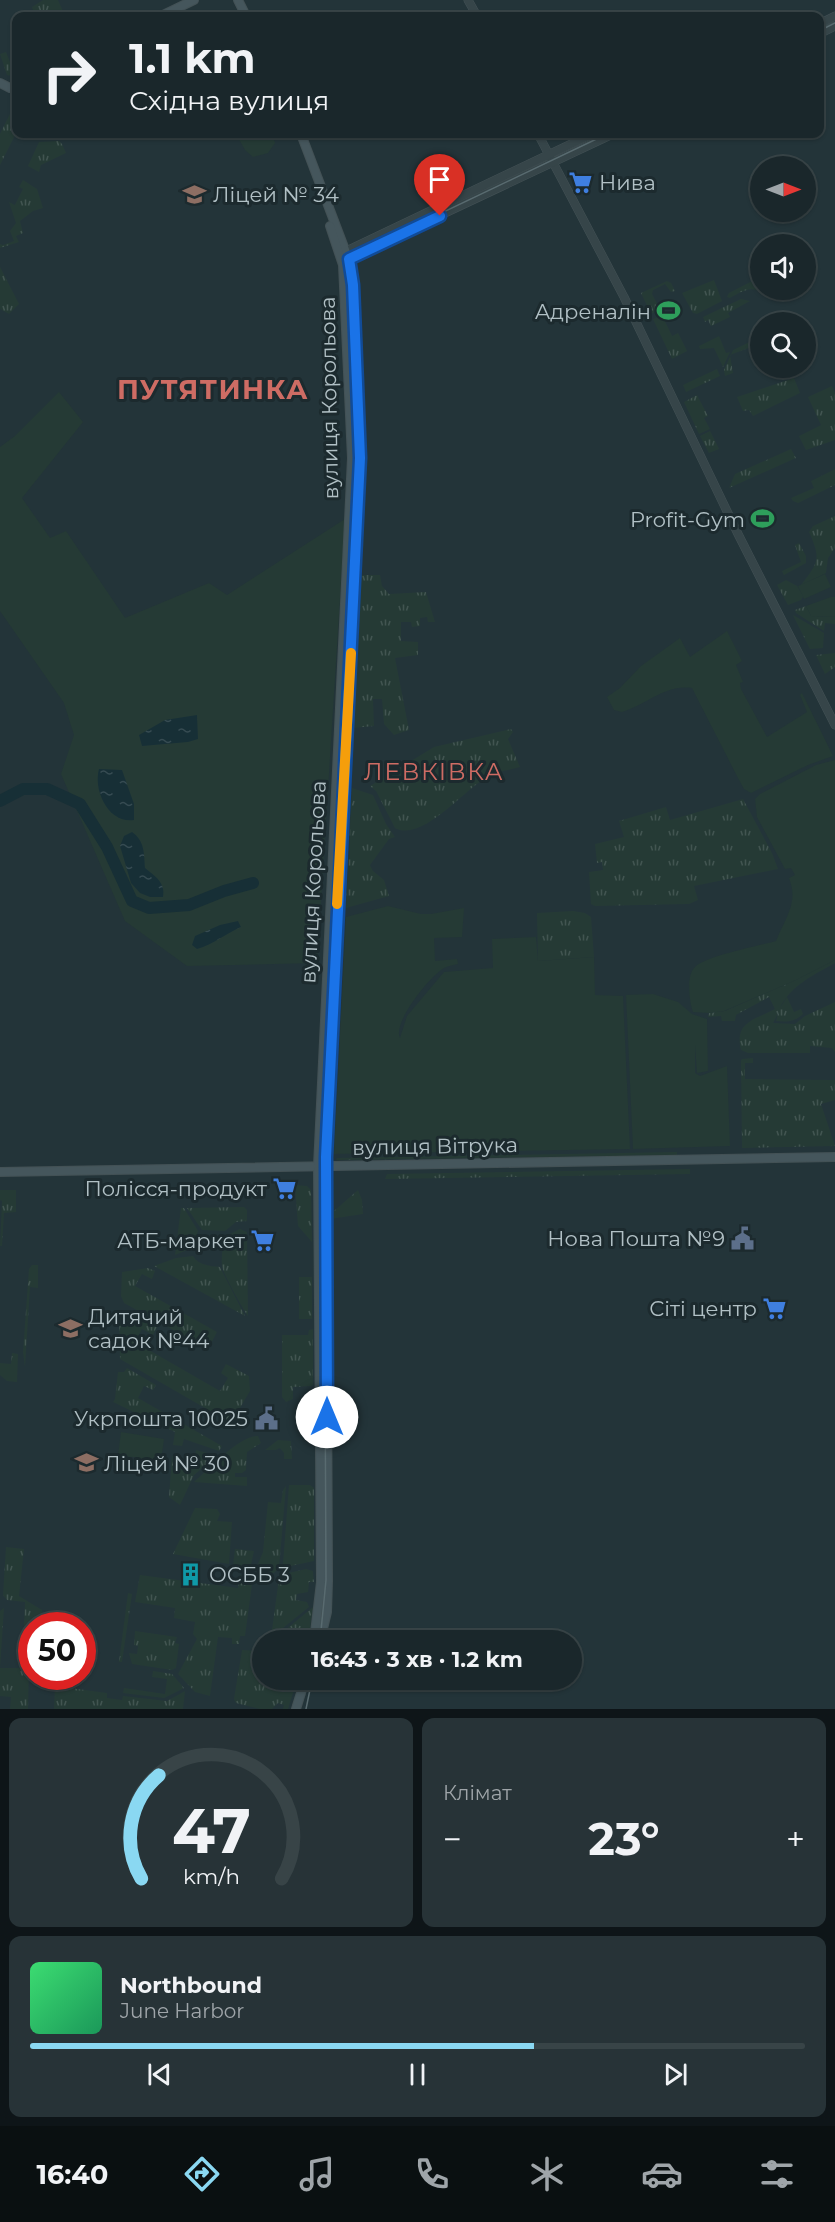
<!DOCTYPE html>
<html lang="uk">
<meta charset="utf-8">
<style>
:root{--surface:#1a272b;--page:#273337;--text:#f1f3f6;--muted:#9fa5a9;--line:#384447;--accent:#8ad8f2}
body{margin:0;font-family:Montserrat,sans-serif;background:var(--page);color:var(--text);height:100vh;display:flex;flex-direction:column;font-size:22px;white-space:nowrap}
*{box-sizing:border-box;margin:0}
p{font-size:20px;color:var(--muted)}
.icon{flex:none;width:33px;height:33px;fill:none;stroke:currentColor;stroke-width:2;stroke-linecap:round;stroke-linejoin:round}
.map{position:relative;height:1709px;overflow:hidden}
.sheet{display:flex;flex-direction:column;gap:9px;padding:9px;background:#0e1518;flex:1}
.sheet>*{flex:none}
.hud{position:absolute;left:12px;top:12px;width:812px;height:126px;border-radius:12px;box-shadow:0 2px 4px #0004,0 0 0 2px var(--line);background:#1a272b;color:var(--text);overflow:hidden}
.needle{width:39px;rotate:90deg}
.buttons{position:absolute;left:750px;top:156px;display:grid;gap:12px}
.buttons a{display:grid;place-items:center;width:66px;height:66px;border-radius:50%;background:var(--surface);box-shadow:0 2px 4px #0004,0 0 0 2px var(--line);font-size:30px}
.speed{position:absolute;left:18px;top:1612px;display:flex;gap:12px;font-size:30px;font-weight:700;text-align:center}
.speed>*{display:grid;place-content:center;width:78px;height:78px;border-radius:50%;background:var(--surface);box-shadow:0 2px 4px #0004,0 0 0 2px var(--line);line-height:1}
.speed .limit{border:9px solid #d22;background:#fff;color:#111}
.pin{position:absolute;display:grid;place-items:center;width:51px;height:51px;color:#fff;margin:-62px -26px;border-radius:50% 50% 50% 0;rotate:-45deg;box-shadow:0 0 6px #0007}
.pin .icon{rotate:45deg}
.me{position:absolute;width:66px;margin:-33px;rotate:0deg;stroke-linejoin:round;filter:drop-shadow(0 0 4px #0008)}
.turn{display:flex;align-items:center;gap:21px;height:126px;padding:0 18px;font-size:27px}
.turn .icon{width:78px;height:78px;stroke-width:2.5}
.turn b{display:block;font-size:42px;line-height:51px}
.big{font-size:45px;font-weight:700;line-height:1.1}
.sheet .tile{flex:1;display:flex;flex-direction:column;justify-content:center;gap:9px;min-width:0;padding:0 21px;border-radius:12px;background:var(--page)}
.sheet .dial{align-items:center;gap:0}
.dial svg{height:156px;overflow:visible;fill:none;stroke:var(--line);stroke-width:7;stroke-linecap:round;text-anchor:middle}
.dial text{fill:var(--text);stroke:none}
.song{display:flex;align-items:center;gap:18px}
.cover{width:72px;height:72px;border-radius:9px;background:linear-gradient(135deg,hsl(140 70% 55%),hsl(150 70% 35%))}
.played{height:6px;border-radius:3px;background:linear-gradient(90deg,var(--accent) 65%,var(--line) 65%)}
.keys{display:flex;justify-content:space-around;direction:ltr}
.heat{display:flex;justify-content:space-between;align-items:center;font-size:33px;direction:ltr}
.sheet .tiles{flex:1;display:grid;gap:9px;grid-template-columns:1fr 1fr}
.tile:last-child{grid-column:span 2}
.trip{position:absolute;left:252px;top:1630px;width:330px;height:60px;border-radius:30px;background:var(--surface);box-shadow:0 2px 4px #0004,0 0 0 2px var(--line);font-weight:700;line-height:60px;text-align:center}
.tab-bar{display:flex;height:96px;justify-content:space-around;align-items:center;background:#0a1011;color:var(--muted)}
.tab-bar .icon{width:42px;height:42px}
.tab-bar .selected{color:var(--accent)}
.tab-bar b{font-size:27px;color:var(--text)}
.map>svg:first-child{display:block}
.grass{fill:url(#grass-tufts)}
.garden{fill:#253a35}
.water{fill:url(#water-ripples)}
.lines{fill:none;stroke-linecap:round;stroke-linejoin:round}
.river{stroke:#172f36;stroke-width:12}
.tertiary-casing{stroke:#435155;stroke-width:9}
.secondary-casing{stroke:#435155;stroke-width:10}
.tertiary{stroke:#364549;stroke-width:8}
.secondary{stroke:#45565c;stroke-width:8}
.tram{stroke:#596b70;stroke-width:1.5}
.route-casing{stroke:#114b97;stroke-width:15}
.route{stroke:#1a73e8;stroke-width:10}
.slow{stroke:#f59e0b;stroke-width:10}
.labels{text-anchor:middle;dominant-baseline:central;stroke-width:6;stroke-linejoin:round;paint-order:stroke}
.poi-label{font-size:21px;fill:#b1c0c5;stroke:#1c2a2e;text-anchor:end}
.street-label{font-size:21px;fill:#b1c0c5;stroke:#1c2a2e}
.quarter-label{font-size:24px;letter-spacing:1.5px;fill:#ce6c64;stroke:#1c2a2e}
.district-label{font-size:27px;font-weight:bold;letter-spacing:1.5px;fill:#ce6c64;stroke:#1c2a2e}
</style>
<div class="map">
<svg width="835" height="1709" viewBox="0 0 835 1709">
<defs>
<pattern id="grass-tufts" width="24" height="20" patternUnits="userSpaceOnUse" patternTransform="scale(1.5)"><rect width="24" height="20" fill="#253a35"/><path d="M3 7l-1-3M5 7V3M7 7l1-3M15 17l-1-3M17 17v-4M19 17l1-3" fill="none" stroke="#425551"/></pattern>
<pattern id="water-ripples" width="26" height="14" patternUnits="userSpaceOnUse" patternTransform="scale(1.5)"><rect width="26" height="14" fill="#172f36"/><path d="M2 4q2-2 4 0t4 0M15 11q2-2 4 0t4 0" fill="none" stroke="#364b52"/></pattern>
</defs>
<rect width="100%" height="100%" fill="#233439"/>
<!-- grass -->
<g class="grass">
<path d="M43,0H58L65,16H35L32,7Z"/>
<path d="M6,52L10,62L16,59V77L7,75L0,54Z"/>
<path d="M16,102V133L0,165V134Z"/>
<path d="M59,141L62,144L66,153L41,165L39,172L28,166L39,142Z"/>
<path d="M23,180L37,189L43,208L33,211L20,221L23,233L16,236L19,242L0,248V244L3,245L14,241L10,231L16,223L9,202L15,205L23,189L19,187Z"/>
<path d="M0,267L19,304L9,314L0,309Z"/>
<path d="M760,277V290H768L769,291L762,295C753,283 740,293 730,298L727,297L729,293Z"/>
<path d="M714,280L722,301L697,314L693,313L682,293Z"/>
<path d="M667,281L671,283L675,291L671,292L665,284L653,290L652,294L660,309L651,314L641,293Z"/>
<path d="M741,299L750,301L728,313L730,317L711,326L708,320L705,322L703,317Z"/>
<path d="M662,315L672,336L678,333L687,351L672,359L653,319Z"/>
<path d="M760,328V338L758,340L759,344L730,355L733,373L725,376L724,370L733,350L760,337Z"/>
<path d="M719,336L726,353L730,352L723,367L714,348L700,349L699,346Z"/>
<path d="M717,369L720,376L686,392L683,385Z"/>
<path d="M794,378L800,393L753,416L749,410L743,411L737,397Z"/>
<path d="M832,386L835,393V440L806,450L799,436L821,425L808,397Z"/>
<path d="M697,395L708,416L704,418L710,429L699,434L684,402Z"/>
<path d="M710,431L719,449L709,453L700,436Z"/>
<path d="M791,449L796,458L729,488L735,474Z"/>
<path d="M835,469V485L798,503L793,501L791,498L814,488L811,481Z"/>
<path d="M835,516V548L828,558L826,573L801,585C819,562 821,559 809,532L813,526Z"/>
<path d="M799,543L806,556V563L784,575L782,571L801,562L795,545Z"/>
<path d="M361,575H380L382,586L389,594L426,592L435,622H428L427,617L420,618V626L412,627L411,622H401V641L418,642V655L395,658L409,730L394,735L384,724L382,699H373L374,726L353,728Z"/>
<path d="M786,580L797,586L803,596L801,600L788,605L777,585Z"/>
<path d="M806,606L811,616L835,617V624L825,623L824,631L796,613L795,610Z"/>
<path d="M793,615L824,633L823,648L810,649Z"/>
<path d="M835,653V667L825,674L816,655Z"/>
<path d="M511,729L513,732L508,739L520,767C510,770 498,771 489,776C466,787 423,843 395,828L376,791L370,786L434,747Z"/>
<path d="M352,788L373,795L386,824L395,837L389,839L370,865L373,871L384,880L389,896L346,908Z"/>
<path d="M743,799L772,853L778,869L694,886L698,900L689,904L595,906L591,904L589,872L603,870L602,862L597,863L595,844L624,837L619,821L666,807L670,820Z"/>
<path d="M573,911L585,913L591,917L594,957L538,961L537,913Z"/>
<path d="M835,960V963C814,975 791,985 780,1008L787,997L794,1012L801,1009L803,1014C794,1022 788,1022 776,1021L778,1013L773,1023L795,1024L805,1016L835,1002V1052L832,1048L810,1046V1053H748L741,1050C734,1022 754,1020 775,1009L769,997L736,1015L735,1021H722L721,1016L708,1017L709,1013L725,1011L796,980Z"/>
<path d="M753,1058V1063H745V1079L835,1080V1100L821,1104L835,1146L742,1148L741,1061L742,1059Z"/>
<path d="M677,1152V1155L336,1160L337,1158Z"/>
<path d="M690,1169V1174L385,1179L387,1174Z"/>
<path d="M295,1185L307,1186L311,1190L312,1242L298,1226Z"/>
<path d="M0,1190H16V1212L4,1213L2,1246H0L2,1201L0,1200Z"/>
<path d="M358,1190L362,1200L363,1214L330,1219L334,1211Z"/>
<path d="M244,1207L247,1210V1221L236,1222L225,1231L202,1230L187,1208Z"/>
<path d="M181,1208H184L198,1231L192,1248L175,1255Z"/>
<path d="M240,1229L247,1232L248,1316C245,1313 222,1272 222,1266C221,1257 223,1247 224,1237Z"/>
<path d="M193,1256C198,1265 210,1266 220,1267L245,1316L154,1266L176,1258Z"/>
<path d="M32,1265H38V1288L30,1287L25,1367L23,1352L29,1269Z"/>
<path d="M148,1268L155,1271L152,1279L142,1274L135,1286L217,1332L208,1349L124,1303L121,1296L122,1272Z"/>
<rect x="299" y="1277" width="13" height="42"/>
<path d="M119,1314L140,1324L142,1319L157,1327L153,1335L142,1329L135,1342L220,1391L228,1378L221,1373L226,1364L249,1376L250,1391L231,1423L120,1359Z"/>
<path d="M313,1329V1385L311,1386L293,1387V1399L286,1402L282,1397V1335H308L309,1330Z"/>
<path d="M12,1353L18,1354L17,1382L7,1381L0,1375V1363L11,1364Z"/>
<path d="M127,1368L156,1385L153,1390L144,1386L138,1398L222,1446L219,1451L184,1439L182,1446L173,1445L175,1432L113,1402L115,1399L118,1372H124Z"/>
<path d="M311,1391H313V1431H302L299,1407Z"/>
<path d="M258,1436L261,1443L247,1452L246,1470L242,1473H235V1477H247V1486L194,1482C209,1469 239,1436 258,1436Z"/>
<path d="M278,1440L291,1441L292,1459H284V1453L280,1448L276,1450H265Z"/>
<path d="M196,1450L211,1454L212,1460L194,1475L180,1505L169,1497L172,1456L181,1457V1463L193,1464Z"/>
<path d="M289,1485H310L314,1488V1561L286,1567L283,1564Z"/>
<path d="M286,1486L279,1568L274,1573L255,1571L263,1552L268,1502L281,1503L283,1490Z"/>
<path d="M195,1508L217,1509L220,1514L217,1521L232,1522L229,1564L173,1554Z"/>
<path d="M6,1547L24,1549L19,1596L42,1610V1626H32L31,1650L23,1648L25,1602L7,1600L3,1595Z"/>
<path d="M235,1549L254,1551L250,1569L233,1566Z"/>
<path d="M306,1569L313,1571L314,1582H309L308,1592L297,1594L296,1600L307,1602L309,1607L283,1628L272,1630L279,1578L284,1574Z"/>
<path d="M140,1575L238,1588L240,1575L253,1577L245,1636H240L239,1644H232V1638L218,1637L210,1696L195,1692L178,1674L197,1639L193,1634L195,1622L174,1618L175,1608L135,1602Z"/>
<path d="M128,1593L132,1594L122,1662H119Z"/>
<path d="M313,1607L308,1641H270L271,1633L283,1632Z"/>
<path d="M4,1608L0,1668H29L28,1709H10L11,1697L0,1696V1611Z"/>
<path d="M135,1631L177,1637L175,1643L179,1644L176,1668L172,1670L132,1664L129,1653L137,1654L138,1646L134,1645Z"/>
<path d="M242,1650L262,1651V1680H297L288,1709H283L284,1705L278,1703L272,1709H260L236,1703L234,1699Z"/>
<path d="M153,1671L172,1674L184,1688L164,1698L123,1693L124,1688L165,1694L167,1679L152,1677Z"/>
<path d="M55,1686L107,1693V1698L122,1700L123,1696L167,1701L185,1691L183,1709H54Z"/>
</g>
<!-- garden -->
<g class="garden">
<path d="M236,134H272L275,143L268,153L253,157L245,150Z"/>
<path d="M59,392L83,422L22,498L50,538L66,531L125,618L209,583L227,595L345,519L317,963L187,966L125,921L61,774L74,735L64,703L0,611V447L15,436Z"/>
<path d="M825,574L831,587L804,599L798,586Z"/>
<path d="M831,597H835V617L811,616L806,606Z"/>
<path d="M727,631L742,661L736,665L743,682L740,683L741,689L767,737L807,712L800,695L802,693L833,756L808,765L751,793L744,789L739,780L692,688C665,684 646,705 622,712L614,710L607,697L620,688L641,666L680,638L690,657Z"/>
<path d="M835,760V960L796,980L724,1011L709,1013L693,1012C689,1001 686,975 695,967C706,956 759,946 776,941C785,918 799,903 789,878L795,875L791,868L785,869L757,817L755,799L760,794L816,765Z"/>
<path d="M388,906L421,914H431L464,908L462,937L434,938L435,961L457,959L458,964C453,965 448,966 444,968C430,976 392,1023 400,1038L407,1016L444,972L493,968L492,939L536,937L538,961L594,957L595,995L623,996L630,1149L334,1154L346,917Z"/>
<path d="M653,994L678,1002L692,1014L707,1019L708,1071L697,1073L695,1045V1073L700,1076L727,1066L730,1146L633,1149L626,995Z"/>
<path d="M121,1432L164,1439L161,1461L118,1455Z"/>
</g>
<!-- water -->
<g class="water">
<path d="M197,715L198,739L188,742L142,746L139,735L165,720Z"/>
<path d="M99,769L122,770L134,804V820C108,824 93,790 99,769Z"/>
<path d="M132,832C145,841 144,854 145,868C155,876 166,883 163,897H150L140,893L131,883L120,846L124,836Z"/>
<path d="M238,921L241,927C225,934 214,944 197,949L192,945L195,936L220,925Z"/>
</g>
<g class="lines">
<!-- river -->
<path class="river" d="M0,801L23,789H47L80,804L107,847L132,901L149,908L189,905L224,891L253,883"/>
<defs>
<g id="tertiary">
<path d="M468,0L477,16"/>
<path d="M819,24L835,16"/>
<path d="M819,34L835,26"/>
<path d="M538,134L624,297L738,534L835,725"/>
<path d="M342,253L592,134"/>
<path d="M343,261L613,134"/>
</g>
<g id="secondary">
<path d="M238,0L246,16"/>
<path d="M161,16L194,0"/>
<path d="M0,83L10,88H16"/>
<path d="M301,134L350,263L353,285L358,403L359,486L326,1164L328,1581L327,1612L320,1641"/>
<path d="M0,1172L835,1157"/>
<path d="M314,1641L321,1582L318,1166L352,458L343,265L330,226"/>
<path d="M296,1709L305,1680"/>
</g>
</defs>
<!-- tertiary casing -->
<use href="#tertiary" class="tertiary-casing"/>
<!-- secondary casing -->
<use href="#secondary" class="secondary-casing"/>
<!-- tertiary -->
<use href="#tertiary" class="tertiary"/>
<!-- secondary -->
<use href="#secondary" class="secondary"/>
<!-- tram -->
<g class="tram">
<path d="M819,31L835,23"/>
<path d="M320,1641L326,1580L324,1153L358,456L350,270L355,258L366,249L607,134"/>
<path d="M306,1709L312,1680"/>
</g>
</g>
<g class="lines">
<defs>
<path id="route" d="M327,1417L326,1157L360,458L353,285L349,259L440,216"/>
</defs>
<!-- route casing -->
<use href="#route" class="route-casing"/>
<!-- route -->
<use href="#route" class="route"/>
<!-- slow -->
<path class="slow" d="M337,904L351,653"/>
</g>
<!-- icons -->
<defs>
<symbol id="supermarket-bare" viewBox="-9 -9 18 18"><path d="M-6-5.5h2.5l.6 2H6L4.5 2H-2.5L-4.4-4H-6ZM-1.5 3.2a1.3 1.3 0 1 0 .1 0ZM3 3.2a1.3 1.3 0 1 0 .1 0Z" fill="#3f7fe0" stroke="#1c2a2e" stroke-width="2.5" paint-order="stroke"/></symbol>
<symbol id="school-bare" viewBox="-9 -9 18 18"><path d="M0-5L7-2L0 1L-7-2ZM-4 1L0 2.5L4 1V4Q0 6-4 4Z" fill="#8d6e63" stroke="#1c2a2e" stroke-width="2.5" paint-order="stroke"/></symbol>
<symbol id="stadium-bare" viewBox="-9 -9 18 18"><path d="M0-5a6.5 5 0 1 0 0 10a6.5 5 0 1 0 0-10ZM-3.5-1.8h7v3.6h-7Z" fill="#2e9e5b" stroke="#1c2a2e" stroke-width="2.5" paint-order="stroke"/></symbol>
<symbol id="civic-bare" viewBox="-9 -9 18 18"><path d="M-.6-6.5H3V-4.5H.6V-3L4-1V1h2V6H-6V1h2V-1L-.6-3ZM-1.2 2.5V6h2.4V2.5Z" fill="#5c6f8a" stroke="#1c2a2e" stroke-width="2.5" paint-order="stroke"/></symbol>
<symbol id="building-bare" viewBox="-9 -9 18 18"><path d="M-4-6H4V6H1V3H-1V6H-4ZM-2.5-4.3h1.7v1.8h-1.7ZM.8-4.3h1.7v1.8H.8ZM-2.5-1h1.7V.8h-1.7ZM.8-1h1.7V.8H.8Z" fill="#0f9aa8" stroke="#1c2a2e" stroke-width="2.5" paint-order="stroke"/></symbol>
</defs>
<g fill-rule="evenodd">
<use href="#supermarket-bare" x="564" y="166" width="33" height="33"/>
<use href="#school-bare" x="178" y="178" width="33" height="33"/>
<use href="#stadium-bare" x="652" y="294" width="33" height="33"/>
<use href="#stadium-bare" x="746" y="502" width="33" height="33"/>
<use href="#supermarket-bare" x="268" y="1172" width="33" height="33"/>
<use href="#civic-bare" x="726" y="1222" width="33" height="33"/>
<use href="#supermarket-bare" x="246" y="1224" width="33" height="33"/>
<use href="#supermarket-bare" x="758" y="1292" width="33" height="33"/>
<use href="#school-bare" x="54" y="1312" width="33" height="33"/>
<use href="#civic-bare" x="250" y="1402" width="33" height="33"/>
<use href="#school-bare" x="70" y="1446" width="33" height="33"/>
<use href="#building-bare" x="174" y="1558" width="33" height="33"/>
</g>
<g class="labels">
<!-- poi labels -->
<g class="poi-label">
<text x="599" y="182" text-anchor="start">Нива</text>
<text x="213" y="194" text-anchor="start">Ліцей № 34</text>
<text x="651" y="311">Адреналін</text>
<text x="745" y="519">Profit-Gym</text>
<text x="267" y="1188">Полісся-продукт</text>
<text x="725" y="1238">Нова Пошта №9</text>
<text x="245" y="1240">АТБ-маркет</text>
<text x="757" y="1308">Сіті центр</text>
<text x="88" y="1316" text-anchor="start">Дитячий<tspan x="88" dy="24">садок №44</tspan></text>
<text x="248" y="1418">Укрпошта 10025</text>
<text x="104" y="1463" text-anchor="start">Ліцей № 30</text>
<text x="209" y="1574" text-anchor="start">ОСББ 3</text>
</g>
<!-- street labels -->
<g class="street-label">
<text transform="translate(329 398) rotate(-91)">вулиця Корольова</text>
<text transform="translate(313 882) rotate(-87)">вулиця Корольова</text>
<text transform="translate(435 1146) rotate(-1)">вулиця Вітрука</text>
</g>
<!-- quarter labels -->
<g class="quarter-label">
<text x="434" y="771">ЛЕВКІВКА</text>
</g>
<!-- district labels -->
<g class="district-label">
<text x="213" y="389">ПУТЯТИНКА</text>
</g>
</g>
</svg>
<div class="buttons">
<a><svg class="needle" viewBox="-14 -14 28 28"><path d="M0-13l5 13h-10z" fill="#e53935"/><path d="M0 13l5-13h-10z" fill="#9fa5a9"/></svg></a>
<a><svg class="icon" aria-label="sound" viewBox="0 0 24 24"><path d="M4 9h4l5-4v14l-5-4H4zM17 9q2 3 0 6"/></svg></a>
<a><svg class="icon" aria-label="search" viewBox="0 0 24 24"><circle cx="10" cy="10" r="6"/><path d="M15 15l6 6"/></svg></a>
</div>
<div class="speed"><div class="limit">50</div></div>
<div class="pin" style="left:440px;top:216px;background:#d93025"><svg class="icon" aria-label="arrive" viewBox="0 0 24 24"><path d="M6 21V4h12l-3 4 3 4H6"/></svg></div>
<svg class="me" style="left:327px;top:1417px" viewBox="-20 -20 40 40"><circle r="19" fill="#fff"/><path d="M0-13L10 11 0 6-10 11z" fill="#1a73e8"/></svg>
<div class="trip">16:43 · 3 хв · 1.2 km</div>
<div class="hud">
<div class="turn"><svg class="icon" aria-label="right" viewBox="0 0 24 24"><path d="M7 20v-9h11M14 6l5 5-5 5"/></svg><div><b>1.1 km</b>Східна вулиця</div></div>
</div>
</div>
<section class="sheet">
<div class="tiles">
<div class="tile dial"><svg viewBox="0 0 100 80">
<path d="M14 69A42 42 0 1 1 86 69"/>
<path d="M14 69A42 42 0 0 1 23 16" stroke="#8ad8f2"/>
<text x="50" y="56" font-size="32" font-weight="700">47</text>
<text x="50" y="72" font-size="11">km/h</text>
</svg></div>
<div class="tile"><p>Клімат</p>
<div class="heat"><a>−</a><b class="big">23°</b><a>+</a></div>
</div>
<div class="tile">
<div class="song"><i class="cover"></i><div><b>Northbound</b><p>June Harbor</p></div></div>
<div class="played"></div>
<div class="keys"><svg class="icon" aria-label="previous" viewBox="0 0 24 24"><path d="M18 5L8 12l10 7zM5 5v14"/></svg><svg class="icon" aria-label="pause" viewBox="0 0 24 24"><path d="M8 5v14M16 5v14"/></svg><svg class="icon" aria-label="next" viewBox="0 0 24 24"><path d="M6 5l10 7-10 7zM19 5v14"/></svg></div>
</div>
</div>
</section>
<nav class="tab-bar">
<b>16:40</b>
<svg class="icon selected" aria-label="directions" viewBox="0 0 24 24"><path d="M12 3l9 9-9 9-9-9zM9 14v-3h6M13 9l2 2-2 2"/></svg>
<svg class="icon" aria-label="music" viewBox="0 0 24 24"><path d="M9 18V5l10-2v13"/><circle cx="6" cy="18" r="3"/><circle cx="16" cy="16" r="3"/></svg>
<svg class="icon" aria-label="phone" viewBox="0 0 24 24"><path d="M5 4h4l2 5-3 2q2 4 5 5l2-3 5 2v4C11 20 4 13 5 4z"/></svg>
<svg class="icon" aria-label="climate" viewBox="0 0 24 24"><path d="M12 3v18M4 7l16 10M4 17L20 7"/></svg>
<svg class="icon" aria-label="car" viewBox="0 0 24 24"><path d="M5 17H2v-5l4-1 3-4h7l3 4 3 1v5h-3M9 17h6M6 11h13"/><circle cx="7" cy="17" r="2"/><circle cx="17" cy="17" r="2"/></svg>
<svg class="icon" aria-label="filters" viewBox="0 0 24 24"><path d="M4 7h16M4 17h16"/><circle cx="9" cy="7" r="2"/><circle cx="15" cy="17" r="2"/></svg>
</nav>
